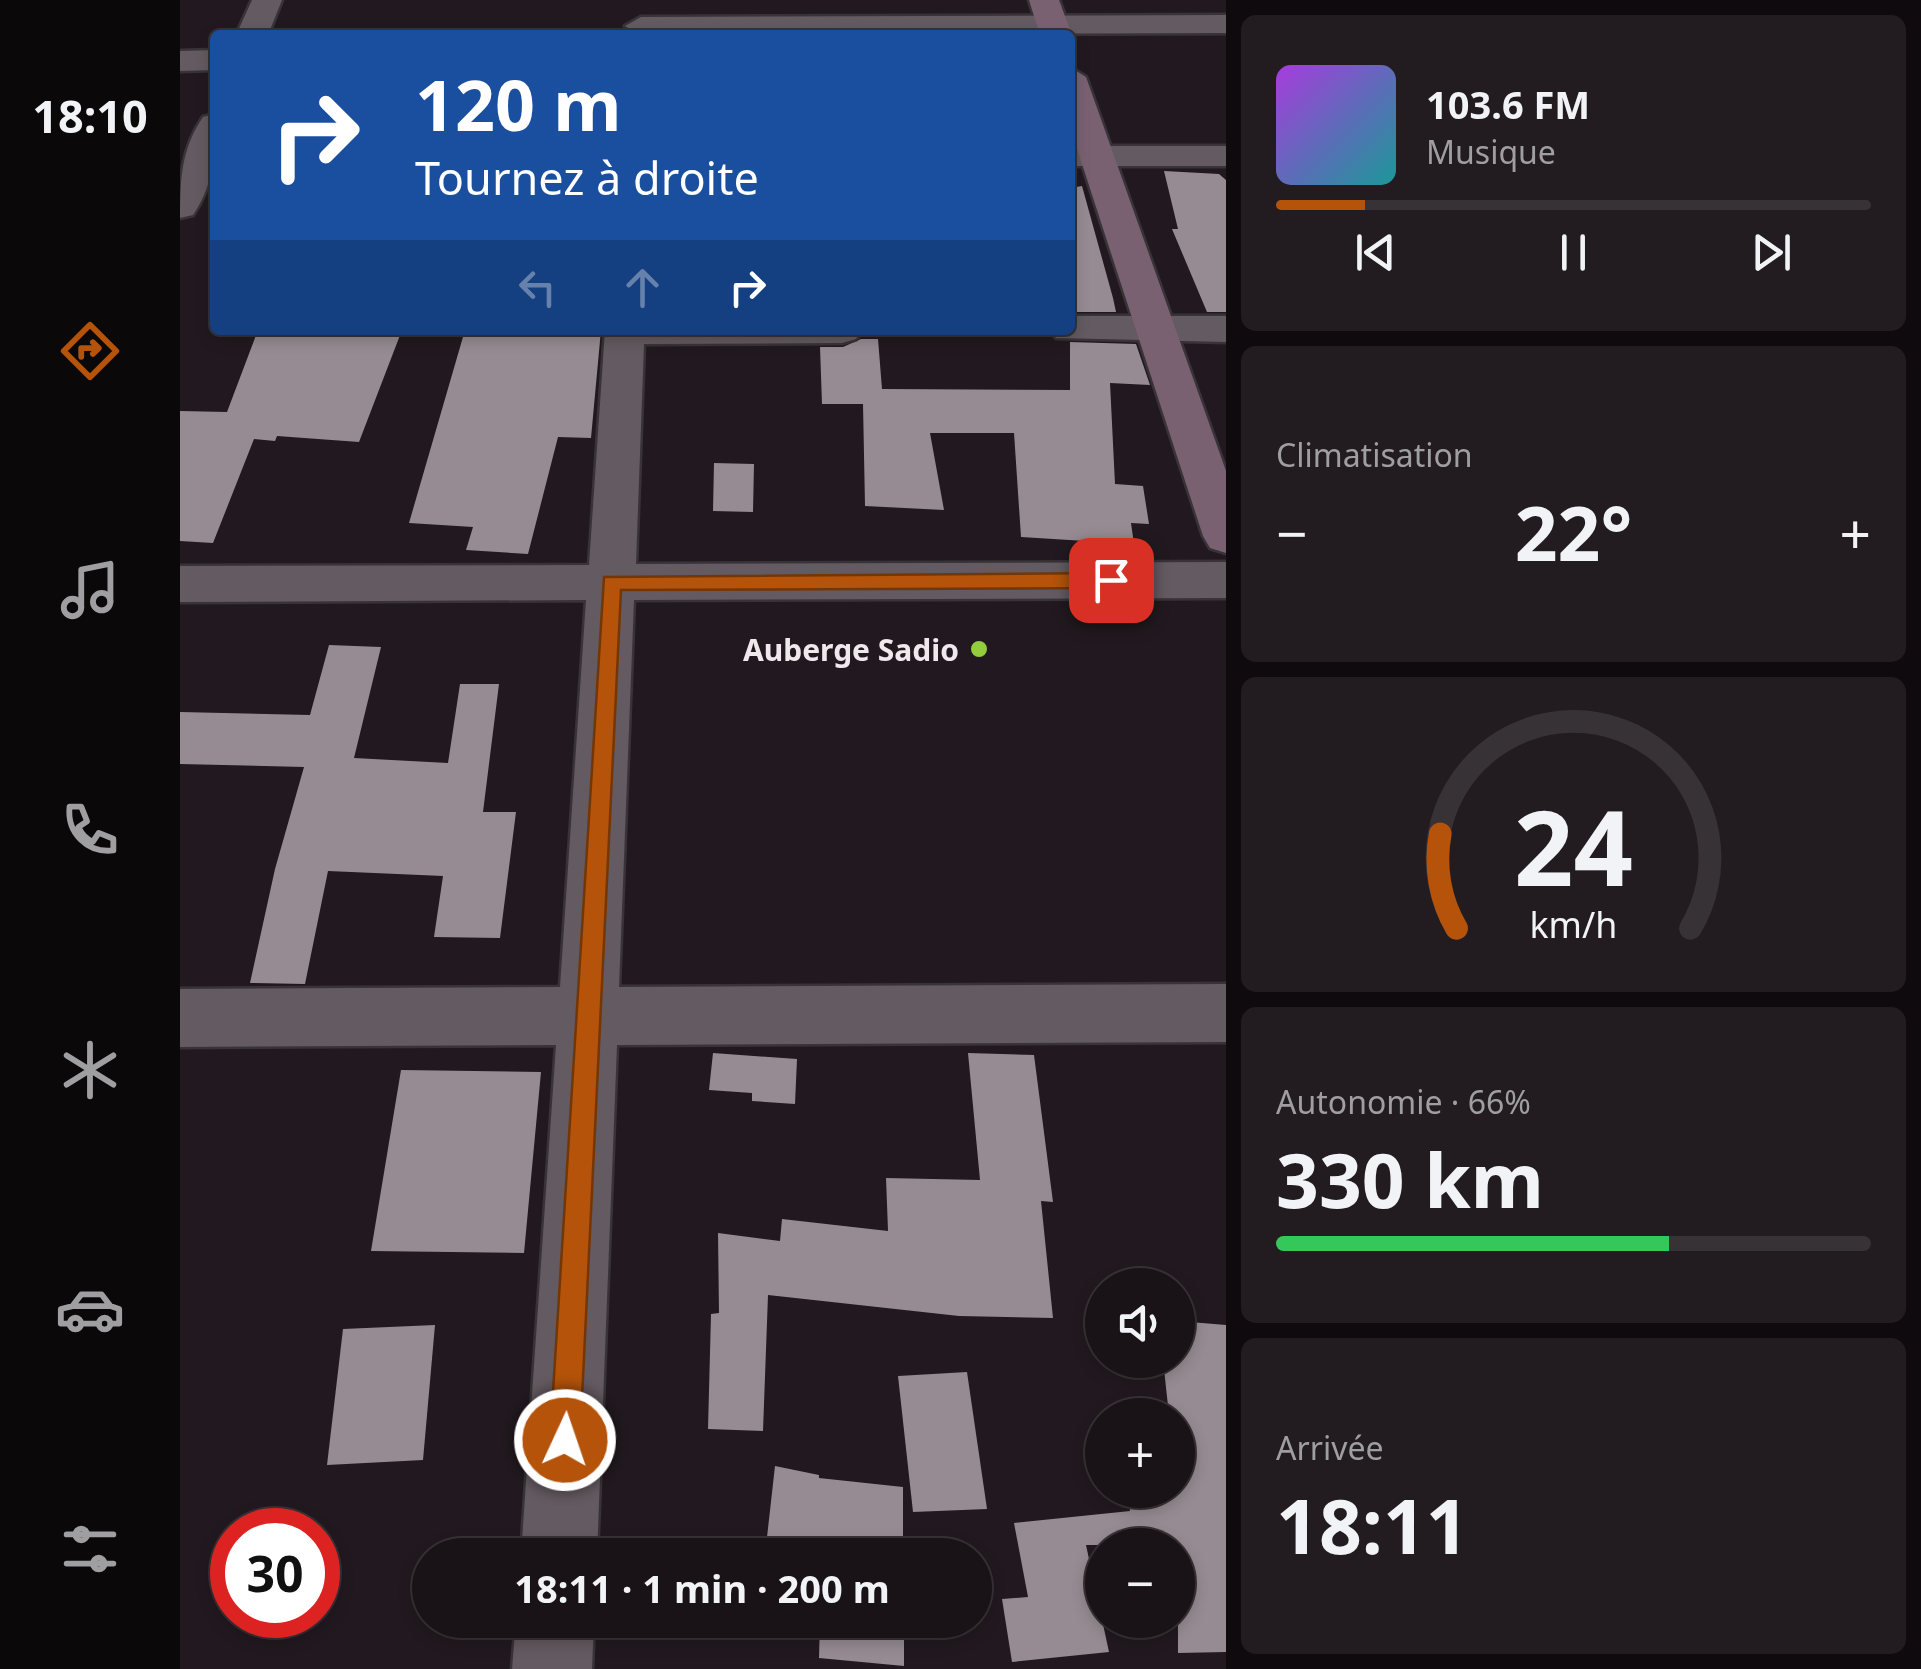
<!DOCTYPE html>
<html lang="fr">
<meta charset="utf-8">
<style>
:root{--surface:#191317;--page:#221c20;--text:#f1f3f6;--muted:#9f9ea1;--line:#373236;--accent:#b45309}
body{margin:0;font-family:"Noto Sans",sans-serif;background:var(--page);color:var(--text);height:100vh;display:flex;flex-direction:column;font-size:38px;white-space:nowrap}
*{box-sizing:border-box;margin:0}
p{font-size:32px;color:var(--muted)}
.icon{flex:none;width:55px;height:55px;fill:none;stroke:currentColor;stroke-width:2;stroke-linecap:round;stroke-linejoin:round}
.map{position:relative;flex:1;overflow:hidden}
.details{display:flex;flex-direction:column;gap:15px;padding:15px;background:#0e0a0d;width:695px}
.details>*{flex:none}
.hud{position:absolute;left:30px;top:30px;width:865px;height:305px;border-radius:10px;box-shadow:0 5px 15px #0003,0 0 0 2px var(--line);background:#1a4fa0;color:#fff;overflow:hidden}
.buttons{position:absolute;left:905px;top:1268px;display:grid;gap:20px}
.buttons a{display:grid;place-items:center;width:110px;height:110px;border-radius:50%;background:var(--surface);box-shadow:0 5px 15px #0003,0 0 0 2px var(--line);font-size:50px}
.speed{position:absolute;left:30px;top:1508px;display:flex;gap:20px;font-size:50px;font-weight:700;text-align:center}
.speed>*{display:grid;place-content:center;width:130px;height:130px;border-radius:50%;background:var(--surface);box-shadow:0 5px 15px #0003,0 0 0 2px var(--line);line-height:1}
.speed .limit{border:15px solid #d22;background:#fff;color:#111}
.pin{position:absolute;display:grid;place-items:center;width:85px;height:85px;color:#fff;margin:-42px;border-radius:20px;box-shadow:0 5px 15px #0006}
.me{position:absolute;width:110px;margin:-55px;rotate:3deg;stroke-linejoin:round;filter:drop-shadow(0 0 8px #0008)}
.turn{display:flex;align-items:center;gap:35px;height:210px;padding:0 40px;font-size:45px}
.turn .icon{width:130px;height:130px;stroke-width:2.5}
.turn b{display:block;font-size:70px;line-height:85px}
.lanes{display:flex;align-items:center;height:95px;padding:0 40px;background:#0003;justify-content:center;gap:50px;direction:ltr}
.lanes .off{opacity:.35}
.big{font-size:75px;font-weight:700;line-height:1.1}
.details .card{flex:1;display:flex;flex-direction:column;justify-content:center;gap:15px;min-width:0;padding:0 35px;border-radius:15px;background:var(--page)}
.details .dial{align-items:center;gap:0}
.dial svg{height:260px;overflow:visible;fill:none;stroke:var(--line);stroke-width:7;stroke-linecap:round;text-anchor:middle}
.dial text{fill:var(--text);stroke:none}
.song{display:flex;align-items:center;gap:30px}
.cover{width:120px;height:120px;border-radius:15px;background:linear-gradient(135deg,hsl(280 70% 55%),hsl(180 70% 35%))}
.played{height:10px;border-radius:5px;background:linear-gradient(90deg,var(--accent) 15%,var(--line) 15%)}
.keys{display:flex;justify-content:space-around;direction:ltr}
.heat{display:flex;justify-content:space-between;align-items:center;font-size:55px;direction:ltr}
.charge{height:15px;border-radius:8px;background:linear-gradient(90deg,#34c759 66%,var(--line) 0)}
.trip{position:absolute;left:232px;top:1538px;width:580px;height:100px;border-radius:50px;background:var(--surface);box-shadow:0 5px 15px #0003,0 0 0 2px var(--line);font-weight:700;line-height:100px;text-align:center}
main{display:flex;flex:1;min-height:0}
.tabs{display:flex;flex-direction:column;width:180px;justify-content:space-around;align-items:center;background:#0a0809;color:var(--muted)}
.tabs .icon{width:70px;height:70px}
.tabs .active{color:var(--accent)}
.tabs b{font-size:45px;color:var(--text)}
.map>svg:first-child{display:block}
.building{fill:#968b92}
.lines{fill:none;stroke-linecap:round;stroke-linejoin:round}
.street-casing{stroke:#383337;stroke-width:5}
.secondary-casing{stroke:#383337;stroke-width:5}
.path{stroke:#8f888d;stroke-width:5;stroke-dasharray:2.5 6;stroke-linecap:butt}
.street{fill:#645a61;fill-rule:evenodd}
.secondary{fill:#796172;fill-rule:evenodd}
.route{fill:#b45309;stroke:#753606;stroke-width:2.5}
.poi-dot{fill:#93cd3e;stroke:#21191f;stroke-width:4}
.labels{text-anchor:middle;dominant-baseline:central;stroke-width:10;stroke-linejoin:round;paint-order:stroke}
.poi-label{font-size:30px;font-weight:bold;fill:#efe9ee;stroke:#21191f;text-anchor:end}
</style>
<main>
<nav class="tabs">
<b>18:10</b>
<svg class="icon active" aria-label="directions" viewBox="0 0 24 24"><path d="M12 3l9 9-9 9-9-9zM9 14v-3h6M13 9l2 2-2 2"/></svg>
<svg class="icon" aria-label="music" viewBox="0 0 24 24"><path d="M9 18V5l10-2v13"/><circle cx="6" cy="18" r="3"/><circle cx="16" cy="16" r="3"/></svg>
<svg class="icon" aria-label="phone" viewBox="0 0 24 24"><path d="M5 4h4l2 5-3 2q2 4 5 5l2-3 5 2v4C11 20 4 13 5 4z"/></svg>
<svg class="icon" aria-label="climate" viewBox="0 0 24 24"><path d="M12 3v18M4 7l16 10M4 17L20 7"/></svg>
<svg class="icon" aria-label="car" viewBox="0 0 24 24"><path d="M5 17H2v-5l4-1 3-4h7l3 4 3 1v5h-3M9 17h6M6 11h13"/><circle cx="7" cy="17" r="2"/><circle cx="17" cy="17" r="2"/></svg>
<svg class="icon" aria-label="filters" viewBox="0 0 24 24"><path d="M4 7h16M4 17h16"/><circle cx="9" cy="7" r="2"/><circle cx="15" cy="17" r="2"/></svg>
</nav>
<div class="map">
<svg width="1046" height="1669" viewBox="0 0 1046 1669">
<rect width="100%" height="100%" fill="#21191f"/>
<!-- building -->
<g class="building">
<path d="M984,171L1039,174L1046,180V312H1027L992,229H998Z"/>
<path d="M902,186L933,298L936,312H890V188Z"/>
<path d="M78,330H222L179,442L97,436L95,441L74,439L33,543L0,541V411L47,412Z"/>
<path d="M285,330H421L411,438L378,437L348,554L286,550L293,527L229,523Z"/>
<path d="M681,339H698L702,389L890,390V342L956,344L970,385L930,383L935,484L963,486L969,524L951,523L954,544L841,537L834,433H750L764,510L685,506L683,404H642L640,347H663Z"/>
<path d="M534,463L574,464L573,512L533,511Z"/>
<path d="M149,645L201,647L174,758L268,763L280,684H319L303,812H336L320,938L254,937L263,876L148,871L125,984L70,983L95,869L124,767L0,764V712L130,715Z"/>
<path d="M533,1053L617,1059L615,1104L572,1101V1093L529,1090Z"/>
<path d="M788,1053L854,1055L873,1202L861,1201L873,1318L779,1316L588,1295L583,1431L528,1429L531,1314L539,1313L538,1233L600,1241L602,1219L708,1231L706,1178L800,1180Z"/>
<path d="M221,1070L361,1072L344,1253L191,1251Z"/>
<path d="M998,1321L1046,1325V1652L998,1653V1545H906L929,1652L832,1662L822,1599L848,1597L834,1523L950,1511L948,1495H998V1415H989L983,1360H998Z"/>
<path d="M255,1325L243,1460L147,1465L163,1329Z"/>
<path d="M787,1372L807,1509L733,1512L718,1376Z"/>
<path d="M595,1466L639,1475V1478L723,1487V1555H585Z"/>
<path d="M335,1547V1555H271V1549Z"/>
<path d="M640,1620H724V1666L639,1658Z"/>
</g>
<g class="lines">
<defs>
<g id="street">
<path d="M72,0H102L88,35H56Z"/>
<path d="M1046,15V33L460,35L445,26L461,17Z"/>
<path d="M35,50V70L0,71V51Z"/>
<path d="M35,114C35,151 35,183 13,215L0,218C0,180 1,149 23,117Z"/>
<rect x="890" y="146" width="156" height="20"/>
<path d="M890,316H1046V342L876,338L871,330H890Z"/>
<path d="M425,330H682L676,339L662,343L464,344L456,564L1046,562V598L454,600L439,987L1046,984V1042L437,1045L417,1555H341L376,1045L0,1047V989L380,987L406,600L0,602V566L409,565Z"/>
<path d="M336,1620H414L412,1669H332Z"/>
</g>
<g id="secondary">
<path d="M849,0H879L892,35L890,37L860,35Z"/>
<path d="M890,67L906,77L1046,471V553L1030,548L1023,536L890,127Z"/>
</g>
</defs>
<!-- street casing -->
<use href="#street" class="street-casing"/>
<!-- secondary casing -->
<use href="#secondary" class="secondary-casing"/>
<!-- path -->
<path class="path" d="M154,331H403"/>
<!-- street -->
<use href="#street" class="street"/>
<!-- secondary -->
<use href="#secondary" class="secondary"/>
</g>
<!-- route -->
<path class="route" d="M931,573L941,580L931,588L441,590L400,1440L396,1450L385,1455L374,1450L370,1440L424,577Z"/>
<!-- markers -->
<circle class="poi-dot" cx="799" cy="649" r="10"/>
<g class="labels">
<!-- poi labels -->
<g class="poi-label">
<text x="779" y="649">Auberge Sadio</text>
</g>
</g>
</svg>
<div class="buttons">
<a><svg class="icon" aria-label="sound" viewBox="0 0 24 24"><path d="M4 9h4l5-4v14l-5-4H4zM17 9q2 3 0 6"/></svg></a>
<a>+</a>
<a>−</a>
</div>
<div class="speed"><div class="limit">30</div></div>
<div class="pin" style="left:931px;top:580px;background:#d93025"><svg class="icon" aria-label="arrive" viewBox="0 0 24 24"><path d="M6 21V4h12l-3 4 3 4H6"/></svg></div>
<svg class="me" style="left:385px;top:1440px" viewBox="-20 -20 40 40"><circle r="17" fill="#b45309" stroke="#fff" stroke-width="3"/><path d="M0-11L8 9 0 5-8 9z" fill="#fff"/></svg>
<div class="trip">18:11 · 1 min · 200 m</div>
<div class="hud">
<div class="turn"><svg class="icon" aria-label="right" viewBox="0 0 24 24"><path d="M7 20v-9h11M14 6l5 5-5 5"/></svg><div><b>120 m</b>Tournez à droite</div></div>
<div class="lanes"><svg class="icon off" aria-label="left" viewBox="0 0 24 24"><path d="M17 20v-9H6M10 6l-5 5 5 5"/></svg><svg class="icon off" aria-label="ahead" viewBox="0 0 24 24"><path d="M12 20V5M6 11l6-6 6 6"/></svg><svg class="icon" aria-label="right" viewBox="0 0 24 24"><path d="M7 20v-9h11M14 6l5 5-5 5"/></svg></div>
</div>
</div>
<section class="details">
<div class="card">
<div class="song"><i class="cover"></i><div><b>103.6 FM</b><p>Musique</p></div></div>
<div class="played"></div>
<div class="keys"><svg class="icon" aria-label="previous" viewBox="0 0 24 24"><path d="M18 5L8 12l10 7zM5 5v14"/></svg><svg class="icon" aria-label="pause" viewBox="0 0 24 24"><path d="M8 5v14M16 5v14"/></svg><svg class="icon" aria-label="next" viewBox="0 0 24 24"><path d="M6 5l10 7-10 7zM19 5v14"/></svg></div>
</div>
<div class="card"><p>Climatisation</p>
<div class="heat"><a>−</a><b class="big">22°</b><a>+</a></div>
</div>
<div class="card dial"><svg viewBox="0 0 100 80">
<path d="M14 69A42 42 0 1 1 86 69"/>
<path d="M14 69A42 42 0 0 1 9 40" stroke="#b45309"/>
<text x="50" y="56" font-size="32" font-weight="700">24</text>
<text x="50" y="72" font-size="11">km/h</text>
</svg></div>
<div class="card"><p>Autonomie · 66%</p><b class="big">330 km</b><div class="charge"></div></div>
<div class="card"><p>Arrivée</p><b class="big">18:11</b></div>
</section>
</main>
